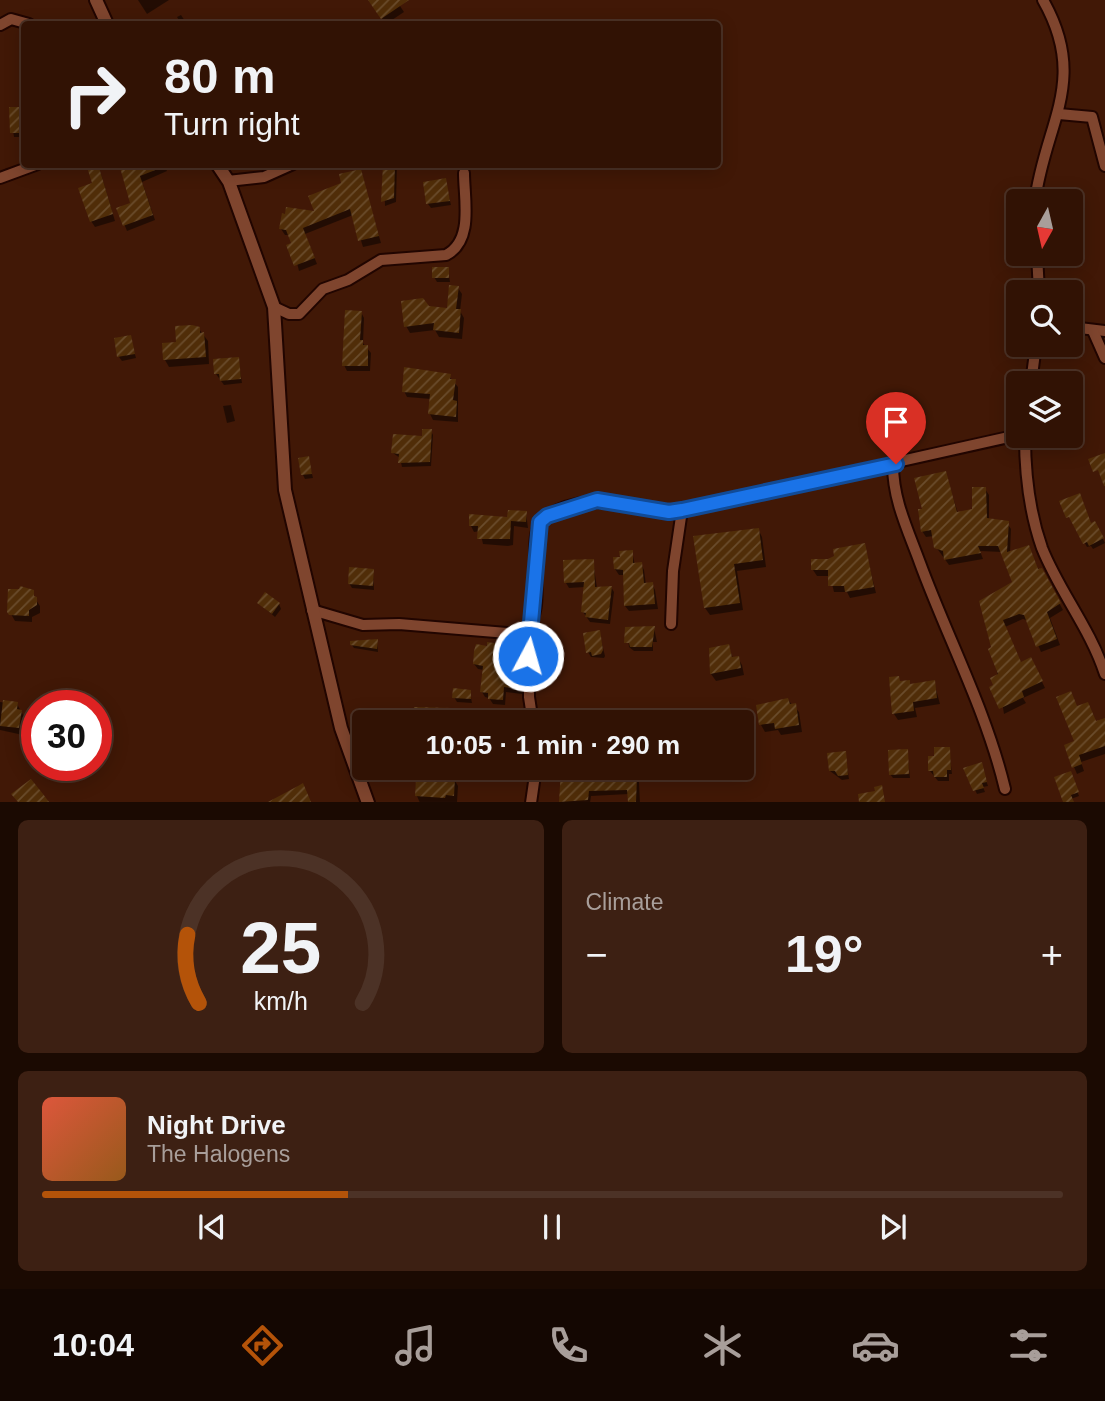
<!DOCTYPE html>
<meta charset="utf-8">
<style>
:root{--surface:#311204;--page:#3d2013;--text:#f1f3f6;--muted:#a89e9a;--line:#4c3226;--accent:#b45309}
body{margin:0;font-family:Arial,sans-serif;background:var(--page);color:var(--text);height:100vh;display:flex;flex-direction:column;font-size:26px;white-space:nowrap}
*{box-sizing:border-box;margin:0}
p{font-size:23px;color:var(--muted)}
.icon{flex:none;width:38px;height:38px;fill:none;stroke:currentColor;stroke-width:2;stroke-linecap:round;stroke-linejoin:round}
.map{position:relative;height:802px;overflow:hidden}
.sheet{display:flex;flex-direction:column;gap:18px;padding:18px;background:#1b0a02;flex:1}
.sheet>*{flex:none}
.hud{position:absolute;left:21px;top:21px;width:700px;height:147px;border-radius:7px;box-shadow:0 4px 18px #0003,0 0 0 2px var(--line);background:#311204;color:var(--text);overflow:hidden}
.needle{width:46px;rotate:188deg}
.fabs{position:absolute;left:1006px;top:189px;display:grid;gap:14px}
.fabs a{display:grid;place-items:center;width:77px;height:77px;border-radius:7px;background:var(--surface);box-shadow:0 4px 18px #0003,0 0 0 2px var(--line);font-size:35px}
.speed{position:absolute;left:21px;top:690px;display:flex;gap:14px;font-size:35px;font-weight:700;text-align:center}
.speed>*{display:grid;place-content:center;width:91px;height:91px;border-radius:50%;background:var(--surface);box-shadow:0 4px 18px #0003,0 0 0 2px var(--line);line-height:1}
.speed .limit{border:10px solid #d22;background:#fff;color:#111}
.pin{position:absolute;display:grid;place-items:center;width:60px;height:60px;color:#fff;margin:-72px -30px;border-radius:50% 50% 50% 0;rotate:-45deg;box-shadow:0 0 7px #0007}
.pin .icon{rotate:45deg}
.me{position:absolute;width:77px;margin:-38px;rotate:6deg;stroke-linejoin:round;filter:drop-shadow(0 0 5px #0008)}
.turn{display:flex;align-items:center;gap:24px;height:147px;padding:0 28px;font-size:32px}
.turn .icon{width:91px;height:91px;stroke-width:2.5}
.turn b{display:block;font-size:49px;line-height:60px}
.big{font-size:52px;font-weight:700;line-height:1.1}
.sheet .tile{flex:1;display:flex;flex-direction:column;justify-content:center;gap:10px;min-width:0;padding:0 24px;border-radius:10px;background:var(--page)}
.sheet .dial{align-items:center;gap:0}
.dial svg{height:182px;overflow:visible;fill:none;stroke:var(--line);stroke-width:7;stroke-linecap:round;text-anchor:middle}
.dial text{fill:var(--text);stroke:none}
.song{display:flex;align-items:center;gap:21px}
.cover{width:84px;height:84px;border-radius:10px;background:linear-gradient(135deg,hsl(10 70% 55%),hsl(30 70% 35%))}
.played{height:7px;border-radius:4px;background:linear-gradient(90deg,var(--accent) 30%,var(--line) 30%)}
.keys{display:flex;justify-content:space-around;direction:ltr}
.heat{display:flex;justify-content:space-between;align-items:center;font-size:38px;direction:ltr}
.sheet .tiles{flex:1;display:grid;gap:18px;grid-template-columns:1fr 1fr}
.tile:last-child{grid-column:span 2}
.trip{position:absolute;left:352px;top:710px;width:402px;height:70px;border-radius:7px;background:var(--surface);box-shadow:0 4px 18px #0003,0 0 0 2px var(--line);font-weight:700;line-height:70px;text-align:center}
.dock{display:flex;height:112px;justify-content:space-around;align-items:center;background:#140702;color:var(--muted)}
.dock .icon{width:49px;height:49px}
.dock .on{color:var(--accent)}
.dock b{font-size:32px;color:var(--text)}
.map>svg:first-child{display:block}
.shadow{fill:#0007}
.building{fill:url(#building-hatch)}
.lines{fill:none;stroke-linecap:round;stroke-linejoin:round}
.minor-casing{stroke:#210500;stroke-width:14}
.tertiary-casing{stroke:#210500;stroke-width:16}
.minor{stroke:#7f452e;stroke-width:10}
.tertiary{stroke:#7f452e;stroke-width:12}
.route-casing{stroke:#114b97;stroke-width:18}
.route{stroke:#1a73e8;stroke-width:12}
</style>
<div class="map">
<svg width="1105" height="803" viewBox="0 0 1105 803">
<defs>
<pattern id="building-hatch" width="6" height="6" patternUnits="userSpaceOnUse" patternTransform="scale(1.75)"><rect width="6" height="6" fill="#502d08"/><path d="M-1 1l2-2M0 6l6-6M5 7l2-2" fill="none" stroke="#6a4c2c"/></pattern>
</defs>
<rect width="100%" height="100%" fill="#411806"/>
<!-- shadow -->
<g class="shadow">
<path d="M138,0H169L147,14Z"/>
<path d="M370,0H396L404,12L386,24Z"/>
<path d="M181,15L187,24H181L177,17Z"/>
<path d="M24,108V137H14L10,109Z"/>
<path d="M98,164L115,221L95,227L91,221Z"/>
<path d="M120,164H164L167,171L142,182L155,220L127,231L118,209L132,204Z"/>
<path d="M384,164H397L396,202L385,206Z"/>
<path d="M360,171L381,243L363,247L353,215L305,234L317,264L299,271L290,235H285L281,229L317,213Z"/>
<path d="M445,180L451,205L431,208L428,204Z"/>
<path d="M448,269L450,282H437L434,277Z"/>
<path d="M458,288L462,294L460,311L464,318L462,339L439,337L435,330L410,333L406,326L428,307L448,310Z"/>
<path d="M361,312L364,318L363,343L371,353L370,371H347L344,365Z"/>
<path d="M199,329L208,341L209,364L169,367L165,360L178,343Z"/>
<path d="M130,337L136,358L122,361L119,357Z"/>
<path d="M238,358L242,383L224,385L216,374Z"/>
<path d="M449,376L458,387V422L433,420L430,414L431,399L407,397L404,391Z"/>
<path d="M231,405L235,421L227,423L223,406Z"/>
<path d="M431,431L433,435L431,466L402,467L400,458L393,453L424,438Z"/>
<path d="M308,458L313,478L305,479L303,475Z"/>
<path d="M945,473L958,513L974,510L985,489L989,495V520L1007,523L1011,529L1010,553L1041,570L1063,610L1050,618L1060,645L1041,652L1028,621L1023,619L1005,627L1021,663L1034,665L1045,688L1023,698L1026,703L1004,714L993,648L1014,583L1002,552L980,551L983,559L949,565L936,547L934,536L926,537L922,531L924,510Z"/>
<path d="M1062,502L1091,525L1095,524L1105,543L1093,549L1091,546L1087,547Z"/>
<path d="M526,513L528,528L514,526L513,545L508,546L483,544L480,531L474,532L471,526Z"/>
<path d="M758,529L762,537L766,567L737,571L743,610L710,615L705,608L695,538Z"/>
<path d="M864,545L876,593L850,598L847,592H834L830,576H817L813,570V561L836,558Z"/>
<path d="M632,552L635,565L641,564L644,570L646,585L652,584L655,590L658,609L629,611L625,606V575H619L615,569Z"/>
<path d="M593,561L597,588L611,587L614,592L610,624L590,622L583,612L585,587L569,588L566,583Z"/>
<path d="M373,571L374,590L352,588L349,583Z"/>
<path d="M28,588L40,606V613L32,617V622L15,621L11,614Z"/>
<path d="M259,603L279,604L281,609L275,617Z"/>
<path d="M654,628L657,642H653V651H634L629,647L627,629Z"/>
<path d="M599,632L605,656L604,658L591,657L588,652Z"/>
<path d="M377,641L378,652L354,648L351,644Z"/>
<path d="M478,646H500L505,659L520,661L523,667L522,694L506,692L505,705L493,704L489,698L485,697L482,692L484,670L478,669L474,664Z"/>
<path d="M728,646L733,658H738L742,665L744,675L716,681L711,674Z"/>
<path d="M898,678L901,683L909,682L911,686L934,682L940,704L915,708L917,717L898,720L894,714L891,679Z"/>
<path d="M470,692L472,703L457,702L454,697Z"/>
<path d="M788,700L799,712L802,732L781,735L778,730L765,732L761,725Z"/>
<path d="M0,702L17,704L25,718L23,735L0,730Z"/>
<path d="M1077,708L1096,723L1105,720V754L1081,762L1084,771L1077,774L1074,767Z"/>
<path d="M450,710L453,723H415Z"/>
<path d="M949,749L952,774H949V781H938L930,771L936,757Z"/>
<path d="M907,751L910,778H893L890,774Z"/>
<path d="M845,753L849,779L842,780L830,771Z"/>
<path d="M981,765L988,786L983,787L985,792L977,794L975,790Z"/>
<path d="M562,768L657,772V781L639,782L640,803H630L629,794L591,796L590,803H561Z"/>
<path d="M1072,777L1079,796L1071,799L1073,803H1065L1056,778Z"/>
<path d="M454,779L458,786L457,802L420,803L417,796Z"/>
</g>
<!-- building -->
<g class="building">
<path d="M368,0H409L381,19Z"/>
<path d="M9,107H24V133H10Z"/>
<path d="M86,164H98L113,214L90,222L78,188L92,183Z"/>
<path d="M119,164L168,165L140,176L153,215L123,226L116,208L130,203Z"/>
<path d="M383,164H395L394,198L381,202Z"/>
<path d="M361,169L379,236L358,241L350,209L303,228L315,258L294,266L286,245L291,243L286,230L279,229L282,213L285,214L286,207L314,211L308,196L341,183L339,174Z"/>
<path d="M446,178L450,201L426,204L423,182Z"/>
<rect x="432" y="267" width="17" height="11"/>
<path d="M449,285L459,286L456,309H461L459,333L433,330L434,323L404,327L401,301L423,298L429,306L447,308Z"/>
<path d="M345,310L362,311L360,340H363V345H368V366H342Z"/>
<path d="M192,325L200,327V333L204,332L206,357L163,360L162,343L176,342L175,326Z"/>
<path d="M131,335L135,354L117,357L114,338Z"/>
<path d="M239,357L241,379L220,381L219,374H214L213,359Z"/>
<path d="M404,367L451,374L450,379H456L453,400L457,401L456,417L428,414L430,394L402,392Z"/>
<path d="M422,429H432L430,462L398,463L399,454L391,453L393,434L422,436Z"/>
<path d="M1105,453V486H1104L1098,470L1093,472L1088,459Z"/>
<path d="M309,456L312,474L301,475L298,458Z"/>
<path d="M946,471L957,512L972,509V487H986L987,518L1009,521L1007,552L1029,545L1038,569L1042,568L1061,603L1047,612L1057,639L1036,647L1024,615L1019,614L1003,620L1021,662L1031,657L1043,681L1022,691L1024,697L999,709L989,687L993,685L990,678L998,674L988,649L991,647L979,601L1012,582L998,546H978L981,553L944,560L943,551L934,548L931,530L921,532L918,509H922L914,478Z"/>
<path d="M1080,493L1091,523L1095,521L1104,538L1089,546L1087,542L1083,544L1069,517L1066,518L1059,501Z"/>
<path d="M508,510L527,511L526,522L511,521L510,539H477L478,526H469V514L507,517Z"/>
<path d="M759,528L763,560L734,564L740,603L704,608L693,536Z"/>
<path d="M865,543L874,587L845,592L844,586H828V570H811V559H828L834,556L833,549Z"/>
<path d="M633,550V563L642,562L644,583L653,582L655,604L624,606L623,570L614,569L613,557H620L619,551Z"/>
<path d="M594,559L595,587L612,586L608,620L585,617L586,613L581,612L584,582L564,583L563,560Z"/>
<path d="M349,567L374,569L373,586L348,584Z"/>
<path d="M20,586L34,590V596L37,597V605L29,610V616L9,615L7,612L8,589H19Z"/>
<path d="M265,592L280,603L272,614L257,603Z"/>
<path d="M655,626L652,647H630L629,643H624L625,627Z"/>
<path d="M600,630L603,650L601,654L592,656L591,652L586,653L583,633Z"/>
<path d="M378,639L377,649L350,645V641Z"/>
<path d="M487,642L501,644L503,657L521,659L520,689L504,687L503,700L488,699V693L480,692L483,666L473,664L474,651L476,644L487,646Z"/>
<path d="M729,644L732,657L739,656L741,668L710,674L709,648Z"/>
<path d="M899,676L900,681L910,680V684L935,680L937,698L913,702L914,711L892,714L889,677Z"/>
<path d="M453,688L471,690V699L452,698Z"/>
<path d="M1071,691L1077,706L1088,702L1096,721L1105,718V746L1079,755L1082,764L1072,768L1064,745L1074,741L1056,697Z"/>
<path d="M788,698L790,704L796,703L799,725L775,729L774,723L759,725L756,705Z"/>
<path d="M3,700L18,702L17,709L22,710L19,728L0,726Z"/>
<path d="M414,707L451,708L450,723H413Z"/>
<path d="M934,747H950L951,770H947V777H934L933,771H928V756H934Z"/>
<path d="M908,749L909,774L889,775L888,750Z"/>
<path d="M846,751L848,775L838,776L835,771H829L827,753Z"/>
<path d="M982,762L987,782L982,783L984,788L973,791L963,768Z"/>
<path d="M561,768H666V776L637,777L636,802H628L627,790L589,791L588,800L559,802Z"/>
<path d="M1071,771L1079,792L1071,795L1074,802H1063L1054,777Z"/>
<path d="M426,773L455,778L454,796L446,795L445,798L415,796L416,779L426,780Z"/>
<path d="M31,779L43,794L49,802H18L11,794Z"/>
<path d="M303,783L311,802H268L298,786Z"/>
<path d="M882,785L885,802H859L858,794L875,791L874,787Z"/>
</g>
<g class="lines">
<defs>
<g id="minor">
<path d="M0,25L11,19L29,24"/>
<path d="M1059,114L1092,117L1105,166"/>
<path d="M0,178L38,164"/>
<path d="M228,181L264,177L293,164"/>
<path d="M1035,201C1045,123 1089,81 1043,0"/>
<path d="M1037,254L1039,292"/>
<path d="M274,307L289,314H299L323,289L348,280L381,260L446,255C474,241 464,199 464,173"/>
<path d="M1071,327L1105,331"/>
<path d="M1093,331L1105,358"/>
<path d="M1031,383L1036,345"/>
<path d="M1025,436C1025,474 1029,511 1042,548C1059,591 1090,628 1105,674"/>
<path d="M893,465C893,500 908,530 920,563C948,639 986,710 1005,789"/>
<path d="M312,610L363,625L399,624L520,634C556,613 518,534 547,516C595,486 634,515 682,510L1018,435"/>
<path d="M671,624L673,571L682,510"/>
<path d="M529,629V697L533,723"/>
<path d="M531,803L536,768"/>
</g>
<g id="tertiary">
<path d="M96,0L107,24"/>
<path d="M217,164L229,182L274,307L285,490L341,728L368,803"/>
</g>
</defs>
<!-- minor casing -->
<use href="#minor" class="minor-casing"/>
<!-- tertiary casing -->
<use href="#tertiary" class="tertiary-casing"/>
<!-- minor -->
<use href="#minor" class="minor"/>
<!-- tertiary -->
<use href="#tertiary" class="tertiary"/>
</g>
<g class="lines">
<defs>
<path id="route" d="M528,656L540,522L547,516L597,500L669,512L682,510L896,464"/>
</defs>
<!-- route casing -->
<use href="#route" class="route-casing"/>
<!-- route -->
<use href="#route" class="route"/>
</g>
</svg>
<div class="fabs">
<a><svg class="needle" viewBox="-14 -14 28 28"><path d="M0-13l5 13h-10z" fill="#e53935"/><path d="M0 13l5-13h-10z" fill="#a89e9a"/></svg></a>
<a><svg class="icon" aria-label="search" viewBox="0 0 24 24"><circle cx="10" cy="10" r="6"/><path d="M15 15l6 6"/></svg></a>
<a><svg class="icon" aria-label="layers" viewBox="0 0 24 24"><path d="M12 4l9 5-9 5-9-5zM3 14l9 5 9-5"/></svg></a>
</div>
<div class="speed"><div class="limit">30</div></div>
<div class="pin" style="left:896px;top:464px;background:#d93025"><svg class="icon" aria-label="arrive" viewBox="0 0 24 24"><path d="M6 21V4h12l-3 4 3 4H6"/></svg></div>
<svg class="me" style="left:528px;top:656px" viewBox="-20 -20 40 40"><circle r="17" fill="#1a73e8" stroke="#fff" stroke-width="3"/><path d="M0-11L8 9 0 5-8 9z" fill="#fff"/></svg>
<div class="trip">10:05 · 1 min · 290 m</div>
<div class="hud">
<div class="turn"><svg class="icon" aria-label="right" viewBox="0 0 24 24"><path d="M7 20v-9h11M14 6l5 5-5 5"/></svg><div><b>80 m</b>Turn right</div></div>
</div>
</div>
<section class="sheet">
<div class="tiles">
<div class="tile dial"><svg viewBox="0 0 100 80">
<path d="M14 69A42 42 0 1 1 86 69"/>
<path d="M14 69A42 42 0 0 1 9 39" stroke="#b45309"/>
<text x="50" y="56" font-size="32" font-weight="700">25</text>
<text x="50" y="72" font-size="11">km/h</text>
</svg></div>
<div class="tile"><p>Climate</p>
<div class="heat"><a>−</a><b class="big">19°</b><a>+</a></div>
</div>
<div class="tile">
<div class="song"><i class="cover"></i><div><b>Night Drive</b><p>The Halogens</p></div></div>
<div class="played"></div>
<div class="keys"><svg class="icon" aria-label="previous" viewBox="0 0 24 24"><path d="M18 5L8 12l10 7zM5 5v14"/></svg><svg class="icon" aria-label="pause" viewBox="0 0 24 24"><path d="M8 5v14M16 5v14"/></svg><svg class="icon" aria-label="next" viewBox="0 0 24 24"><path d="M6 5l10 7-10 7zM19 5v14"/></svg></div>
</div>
</div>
</section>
<nav class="dock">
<b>10:04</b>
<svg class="icon on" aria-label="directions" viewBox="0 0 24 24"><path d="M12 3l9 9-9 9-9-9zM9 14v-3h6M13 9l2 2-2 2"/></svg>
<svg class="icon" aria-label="music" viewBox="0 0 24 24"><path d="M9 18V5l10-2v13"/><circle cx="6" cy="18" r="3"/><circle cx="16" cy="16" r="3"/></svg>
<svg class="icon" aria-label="phone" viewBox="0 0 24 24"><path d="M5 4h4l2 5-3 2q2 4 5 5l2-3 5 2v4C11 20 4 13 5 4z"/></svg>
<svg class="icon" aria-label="climate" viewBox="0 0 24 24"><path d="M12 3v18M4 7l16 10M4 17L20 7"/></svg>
<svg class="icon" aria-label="car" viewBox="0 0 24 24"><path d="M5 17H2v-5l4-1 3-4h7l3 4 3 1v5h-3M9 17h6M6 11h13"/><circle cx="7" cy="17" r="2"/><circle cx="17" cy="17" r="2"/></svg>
<svg class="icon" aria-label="filters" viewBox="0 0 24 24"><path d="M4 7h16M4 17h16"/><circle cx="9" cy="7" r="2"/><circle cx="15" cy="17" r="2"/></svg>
</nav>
